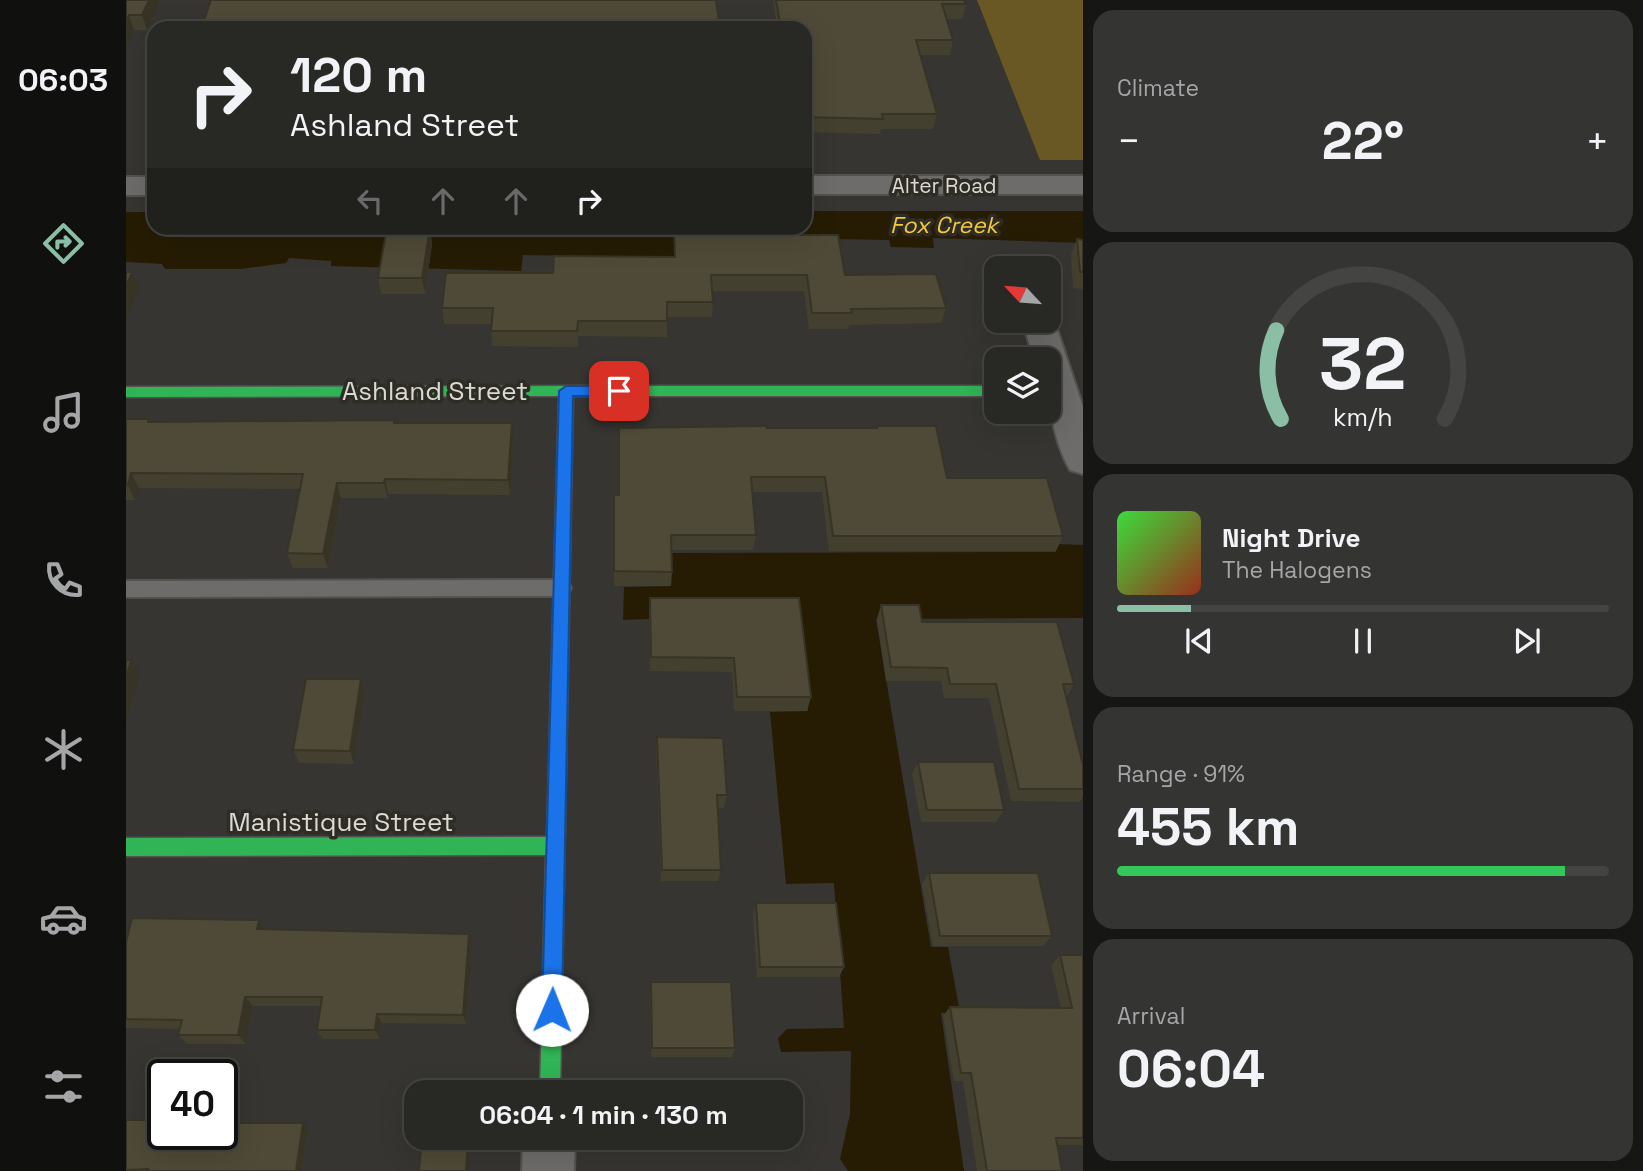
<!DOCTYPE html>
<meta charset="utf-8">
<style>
:root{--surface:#282825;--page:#343432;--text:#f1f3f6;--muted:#a5a6a7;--line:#444442;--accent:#8abfa5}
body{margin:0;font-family:"Space Grotesk",sans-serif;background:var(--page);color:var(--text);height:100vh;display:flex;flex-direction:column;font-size:26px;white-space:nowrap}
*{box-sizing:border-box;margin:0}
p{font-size:23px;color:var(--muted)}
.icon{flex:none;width:38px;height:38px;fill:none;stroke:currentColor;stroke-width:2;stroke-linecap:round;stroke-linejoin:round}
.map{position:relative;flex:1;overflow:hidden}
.details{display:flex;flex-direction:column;gap:10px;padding:10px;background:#161614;width:560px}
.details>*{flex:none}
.banner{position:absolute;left:21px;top:21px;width:665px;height:214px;border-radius:21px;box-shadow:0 7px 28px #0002,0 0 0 2px var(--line);background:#282825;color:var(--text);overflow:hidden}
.needle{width:46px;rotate:296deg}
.controls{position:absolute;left:858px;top:256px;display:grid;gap:14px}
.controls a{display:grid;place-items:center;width:77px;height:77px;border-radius:14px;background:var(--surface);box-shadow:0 7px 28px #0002,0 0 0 2px var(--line);font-size:35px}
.speed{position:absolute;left:21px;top:1059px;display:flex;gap:14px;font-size:35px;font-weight:700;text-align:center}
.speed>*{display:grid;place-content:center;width:91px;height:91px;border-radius:50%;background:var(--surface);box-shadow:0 7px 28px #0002,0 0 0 2px var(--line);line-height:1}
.speed .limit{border:4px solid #111;border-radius:10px;background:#fff;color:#111}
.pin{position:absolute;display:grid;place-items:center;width:60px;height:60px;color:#fff;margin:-30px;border-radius:14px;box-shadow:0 4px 10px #0006}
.me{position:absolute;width:77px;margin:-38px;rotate:1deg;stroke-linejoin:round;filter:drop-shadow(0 0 5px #0008)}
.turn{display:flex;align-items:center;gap:24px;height:147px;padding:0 28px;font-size:32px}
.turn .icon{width:91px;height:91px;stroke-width:2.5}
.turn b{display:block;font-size:49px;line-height:60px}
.lanes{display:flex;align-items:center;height:66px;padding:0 28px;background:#0003;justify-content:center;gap:35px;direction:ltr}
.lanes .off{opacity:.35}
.big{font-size:52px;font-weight:800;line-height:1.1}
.details .card{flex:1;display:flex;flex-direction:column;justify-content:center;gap:10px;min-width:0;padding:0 24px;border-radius:21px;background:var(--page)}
.details .dial{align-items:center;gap:0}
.dial svg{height:182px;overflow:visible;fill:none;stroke:var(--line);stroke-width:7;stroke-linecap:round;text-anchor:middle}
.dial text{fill:var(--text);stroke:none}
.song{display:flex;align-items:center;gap:21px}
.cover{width:84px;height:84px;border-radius:10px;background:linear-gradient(135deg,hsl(120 70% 55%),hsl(10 70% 35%))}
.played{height:7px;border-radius:4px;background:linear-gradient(90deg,var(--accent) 15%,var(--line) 15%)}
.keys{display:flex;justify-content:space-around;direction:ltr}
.heat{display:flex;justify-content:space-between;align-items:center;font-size:38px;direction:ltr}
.charge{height:10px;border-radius:5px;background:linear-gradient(90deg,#34c759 91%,var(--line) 0)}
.trip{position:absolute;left:278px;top:1080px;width:399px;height:70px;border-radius:21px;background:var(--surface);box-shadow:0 7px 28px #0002,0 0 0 2px var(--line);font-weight:800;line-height:70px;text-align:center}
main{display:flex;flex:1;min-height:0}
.menu{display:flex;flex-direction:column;width:126px;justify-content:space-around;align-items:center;background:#10100f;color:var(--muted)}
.menu .icon{width:49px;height:49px}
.menu .active{color:var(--accent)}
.menu b{font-size:32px;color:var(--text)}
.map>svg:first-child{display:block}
.green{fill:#695824}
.water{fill:#261c04}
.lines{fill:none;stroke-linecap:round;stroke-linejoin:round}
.lane-casing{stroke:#53524e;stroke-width:4}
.street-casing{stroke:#53524e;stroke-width:4}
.fast-casing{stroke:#53524e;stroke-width:3}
.lane{fill:#6d6c6a;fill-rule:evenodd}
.street{fill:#6d6c6a;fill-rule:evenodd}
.fast{fill:#30b455;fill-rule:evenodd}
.wall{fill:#44402f}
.shaded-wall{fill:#373426}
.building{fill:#4f4a37;stroke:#373426;stroke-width:2}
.route{fill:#1a73e8;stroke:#114b97;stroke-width:2}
.labels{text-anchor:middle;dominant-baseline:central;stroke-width:7;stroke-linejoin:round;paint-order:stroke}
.far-street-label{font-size:21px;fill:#dad9d4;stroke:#2e2c25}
.far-water-label{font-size:23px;font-style:italic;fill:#f2c939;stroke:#2e2c25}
.street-label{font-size:26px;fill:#dad9d4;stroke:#2e2c25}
</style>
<main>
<nav class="menu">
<b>06:03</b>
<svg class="icon active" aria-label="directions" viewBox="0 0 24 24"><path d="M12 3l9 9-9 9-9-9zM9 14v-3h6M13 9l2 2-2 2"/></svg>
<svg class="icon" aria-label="music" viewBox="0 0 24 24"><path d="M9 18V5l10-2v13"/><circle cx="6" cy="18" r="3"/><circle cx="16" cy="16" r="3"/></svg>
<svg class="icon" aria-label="phone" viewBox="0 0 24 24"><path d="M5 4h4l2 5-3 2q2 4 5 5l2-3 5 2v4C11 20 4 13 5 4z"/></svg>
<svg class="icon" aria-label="climate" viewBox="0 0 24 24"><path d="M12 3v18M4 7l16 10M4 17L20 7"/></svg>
<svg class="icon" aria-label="car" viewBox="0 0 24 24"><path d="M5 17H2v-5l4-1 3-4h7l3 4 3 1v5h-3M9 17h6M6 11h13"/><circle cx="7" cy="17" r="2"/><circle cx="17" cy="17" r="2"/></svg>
<svg class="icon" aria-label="filters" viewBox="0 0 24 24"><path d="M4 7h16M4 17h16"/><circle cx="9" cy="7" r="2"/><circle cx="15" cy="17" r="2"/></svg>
</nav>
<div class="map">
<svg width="957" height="1171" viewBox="0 0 957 1171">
<rect width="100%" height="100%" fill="#363531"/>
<!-- green -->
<path class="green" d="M851,0H957V160H914Z"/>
<!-- water -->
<g class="water">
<path d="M679,211H957V243L807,238L808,248L765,247L763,240L707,239L710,272L503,257L397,255L395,271L205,266V261L163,258L160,263L115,269H39L36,264L0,262V212H28V228H679Z"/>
<path d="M929,544L957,545V618L750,619L805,947H822L834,1013H815L838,1171H722L714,1159L724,1114L725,1051L655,1052L652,1038L661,1029L718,1028L708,883L660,884L644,712L682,711L671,613L497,620L498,587L545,586V553L930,552Z"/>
</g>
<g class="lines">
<defs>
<path id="lane" d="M435,580L442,582L445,588L442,594L435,596L0,597V581Z"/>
<g id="street">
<rect x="679" y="176" width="278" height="18"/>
<rect x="0" y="177" width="28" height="18"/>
<path d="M922,312L928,320L957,407V474L944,470C925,436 922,398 922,359H908L896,320H922Z"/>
<path d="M397,1138H449L448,1171H396Z"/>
</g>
<path id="fast" d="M440,386H870V396H447L434,1092H414L420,855L0,856V838L421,837L433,396L0,397V387Z"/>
</defs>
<!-- lane casing -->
<use href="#lane" class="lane-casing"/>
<!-- street casing -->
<use href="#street" class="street-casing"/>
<!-- fast casing -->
<use href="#fast" class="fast-casing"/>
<!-- lane -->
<use href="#lane" class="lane"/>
<!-- street -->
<use href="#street" class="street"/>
<!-- fast -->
<use href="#fast" class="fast"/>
</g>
<!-- wall -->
<g class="wall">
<path d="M0,0H34L21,30H8L0,47Z"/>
<path d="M647,0H838L840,4L836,19H821L827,40L824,55H794L811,114L807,129H755L754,134L679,132V28H651Z"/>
<path d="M304,228L306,244L299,294H255L252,278Z"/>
<path d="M548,228L648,235L719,275L820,308L815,323L723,325L722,329H683L678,291H587V302L586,317H541V337L452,336V347L366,346L365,331V324H318L316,308L427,273L548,257Z"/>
<path d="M951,239L957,240V289L947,288L945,255Z"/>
<path d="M0,419H22L24,422L269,423L388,438L384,495L262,494V498H215L202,568H167L161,553L174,489L13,488L9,500H0Z"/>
<path d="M750,426L821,478L937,536L930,551H703L696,492H626L630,535L627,550H545L546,572L545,586H488V495H493L641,428H749Z"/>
<path d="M524,598L685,697L681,711H608L606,672L524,671L523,613Z"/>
<path d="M755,605L948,684L940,698L957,765V797L954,802L885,801L863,698H818L815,681H760L751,619Z"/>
<path d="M239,692L228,764L173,763L167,750Z"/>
<path d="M531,737L601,795L598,808H592L595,870L592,881H535L530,751Z"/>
<path d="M792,762L878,810L870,822H795L786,774Z"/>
<path d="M803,873L926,936L917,946H807L796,884Z"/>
<path d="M630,903L718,967L713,977H631L627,914Z"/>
<path d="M138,929L343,934L346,944L340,1024L256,1023L254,1039H197L191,1030L195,1006H127L120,1044H61L52,1035L54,1029L0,1028V942Z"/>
<path d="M934,955H957V1145H931L936,1171H851L837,1081H828L817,1016L824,1007L935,1008L925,965Z"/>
<path d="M525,982L609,1048L606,1057H525L524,992Z"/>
<path d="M0,1120L37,1134L182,1128L176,1171H0Z"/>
</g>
<!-- shaded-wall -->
<g class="shaded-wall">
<path d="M23,0H34L21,30L16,15Z"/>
<path d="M3,15L8,30L0,47V21Z"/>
<path d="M304,228L306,244L299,294L296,278Z"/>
<path d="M6,272L12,288L0,322V287Z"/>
<path d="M386,423L388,438L384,495L382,480Z"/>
<path d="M5,473L13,488L9,500L2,485Z"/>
<path d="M259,479L262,494V498L258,483Z"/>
<path d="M211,483L215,498L202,568L197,554Z"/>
<path d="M5,660L14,674L0,723V679Z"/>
<path d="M235,679L239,692L228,764L224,751Z"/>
<path d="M133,920L140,931L131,929Z"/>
<path d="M343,934L346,944L340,1024L337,1015Z"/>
<path d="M119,997L127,1006L120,1044L112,1035Z"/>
<path d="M251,1014L256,1023L254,1039L249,1030Z"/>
<path d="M177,1123L182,1128L176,1171H170Z"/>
<path d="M342,1138H344L342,1171H340Z"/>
</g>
<!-- building -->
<g class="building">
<path d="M0,0H23L16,15H3L0,21Z"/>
<path d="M85,0H590L594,28H75Z"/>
<path d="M650,0H838L840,4H816L827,40H790L811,114H756L757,119L679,117V28H655Z"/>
<path d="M261,228H304L296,278H252Z"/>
<path d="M548,228H647L648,235H712L719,275L810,274L820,308L725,309L726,313H686L681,275H585L587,302H541V321H452L451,331H365L367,308H316L320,273H427L428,256L549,257Z"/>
<path d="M951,239L957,240V272H954Z"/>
<path d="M0,272H6L0,287Z"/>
<path d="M0,419H22V422L268,420V423H386L382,480L259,479L258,483H211L197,554L161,553L177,474L5,473L2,485H0Z"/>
<path d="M640,426L641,428H751L750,426H810L821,478H921L937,536H707L699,477H625L630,535H545L546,572L488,571V495H493V428Z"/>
<path d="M524,598H673L685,697H611L608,658L525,657Z"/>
<path d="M755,605H793L796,622H931L948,684H937L957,765V789H893L870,684H824L821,668L765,667Z"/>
<path d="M0,660H5L0,679Z"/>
<path d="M180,679H235L224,751L167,750Z"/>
<path d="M531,737L597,738L601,795H591L595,870H536Z"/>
<path d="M792,762H868L878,810H801Z"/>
<path d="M803,873H912L926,936H814Z"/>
<path d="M630,903H710L718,967H634Z"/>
<path d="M6,918L133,920L131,929L343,934L337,1015L251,1014L249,1030H191L196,997H119L112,1035H52L56,1020L0,1019V942Z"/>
<path d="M934,955H957V1138H930L936,1171H861L845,1073H835L824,1007L946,1008Z"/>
<path d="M525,982H605L609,1048H526Z"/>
<path d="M32,1117H37V1134H96V1123H177L170,1171H21L22,1169L0,1170V1120H32Z"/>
<path d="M296,1138H342L340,1171H293Z"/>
</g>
<!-- route -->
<path class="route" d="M440,386H493L500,391L493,396H447L436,1010L433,1017L426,1020L419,1017L416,1010L433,391Z"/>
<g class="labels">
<!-- far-street labels -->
<g class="far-street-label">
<text x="818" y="185">Alter Road</text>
</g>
<!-- far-water labels -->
<g class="far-water-label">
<text x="818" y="225">Fox Creek</text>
</g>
<!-- street labels -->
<g class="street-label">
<text x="309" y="391">Ashland Street</text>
<text x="215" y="822">Manistique Street</text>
</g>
</g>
</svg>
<div class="controls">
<a><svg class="needle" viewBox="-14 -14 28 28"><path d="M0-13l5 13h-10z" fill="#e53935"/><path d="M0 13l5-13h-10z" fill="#a5a6a7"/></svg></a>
<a><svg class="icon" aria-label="layers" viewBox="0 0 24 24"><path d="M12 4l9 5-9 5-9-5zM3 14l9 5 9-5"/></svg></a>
</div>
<div class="speed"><div class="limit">40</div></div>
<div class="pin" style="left:493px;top:391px;background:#d93025"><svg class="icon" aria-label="arrive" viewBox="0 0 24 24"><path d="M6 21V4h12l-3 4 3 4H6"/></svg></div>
<svg class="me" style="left:426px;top:1010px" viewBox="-20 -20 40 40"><circle r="19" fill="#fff"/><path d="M0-13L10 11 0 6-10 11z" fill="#1a73e8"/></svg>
<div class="trip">06:04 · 1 min · 130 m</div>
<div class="banner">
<div class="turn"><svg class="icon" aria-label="right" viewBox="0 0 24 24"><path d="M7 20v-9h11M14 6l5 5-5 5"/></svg><div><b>120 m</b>Ashland Street</div></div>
<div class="lanes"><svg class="icon off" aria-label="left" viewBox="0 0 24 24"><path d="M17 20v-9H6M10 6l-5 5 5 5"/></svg><svg class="icon off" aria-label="ahead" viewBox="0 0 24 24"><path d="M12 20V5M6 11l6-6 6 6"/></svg><svg class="icon off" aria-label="ahead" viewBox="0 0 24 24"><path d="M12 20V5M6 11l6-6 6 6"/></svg><svg class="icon" aria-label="right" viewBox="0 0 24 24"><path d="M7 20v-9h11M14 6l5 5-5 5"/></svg></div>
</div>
</div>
<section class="details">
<div class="card"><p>Climate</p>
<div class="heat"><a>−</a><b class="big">22°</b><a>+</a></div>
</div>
<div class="card dial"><svg viewBox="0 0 100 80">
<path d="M14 69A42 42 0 1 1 86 69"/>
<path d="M14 69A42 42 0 0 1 12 30" stroke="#8abfa5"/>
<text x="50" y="56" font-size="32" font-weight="700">32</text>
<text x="50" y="72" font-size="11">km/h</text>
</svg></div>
<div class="card">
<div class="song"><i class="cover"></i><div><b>Night Drive</b><p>The Halogens</p></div></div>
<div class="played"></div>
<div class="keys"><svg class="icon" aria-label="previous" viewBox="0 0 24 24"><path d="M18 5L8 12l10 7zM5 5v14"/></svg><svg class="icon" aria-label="pause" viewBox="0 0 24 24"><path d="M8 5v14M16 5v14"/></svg><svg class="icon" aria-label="next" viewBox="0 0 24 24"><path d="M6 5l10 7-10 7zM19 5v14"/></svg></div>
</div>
<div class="card"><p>Range · 91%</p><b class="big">455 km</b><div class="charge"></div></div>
<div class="card"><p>Arrival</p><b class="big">06:04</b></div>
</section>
</main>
